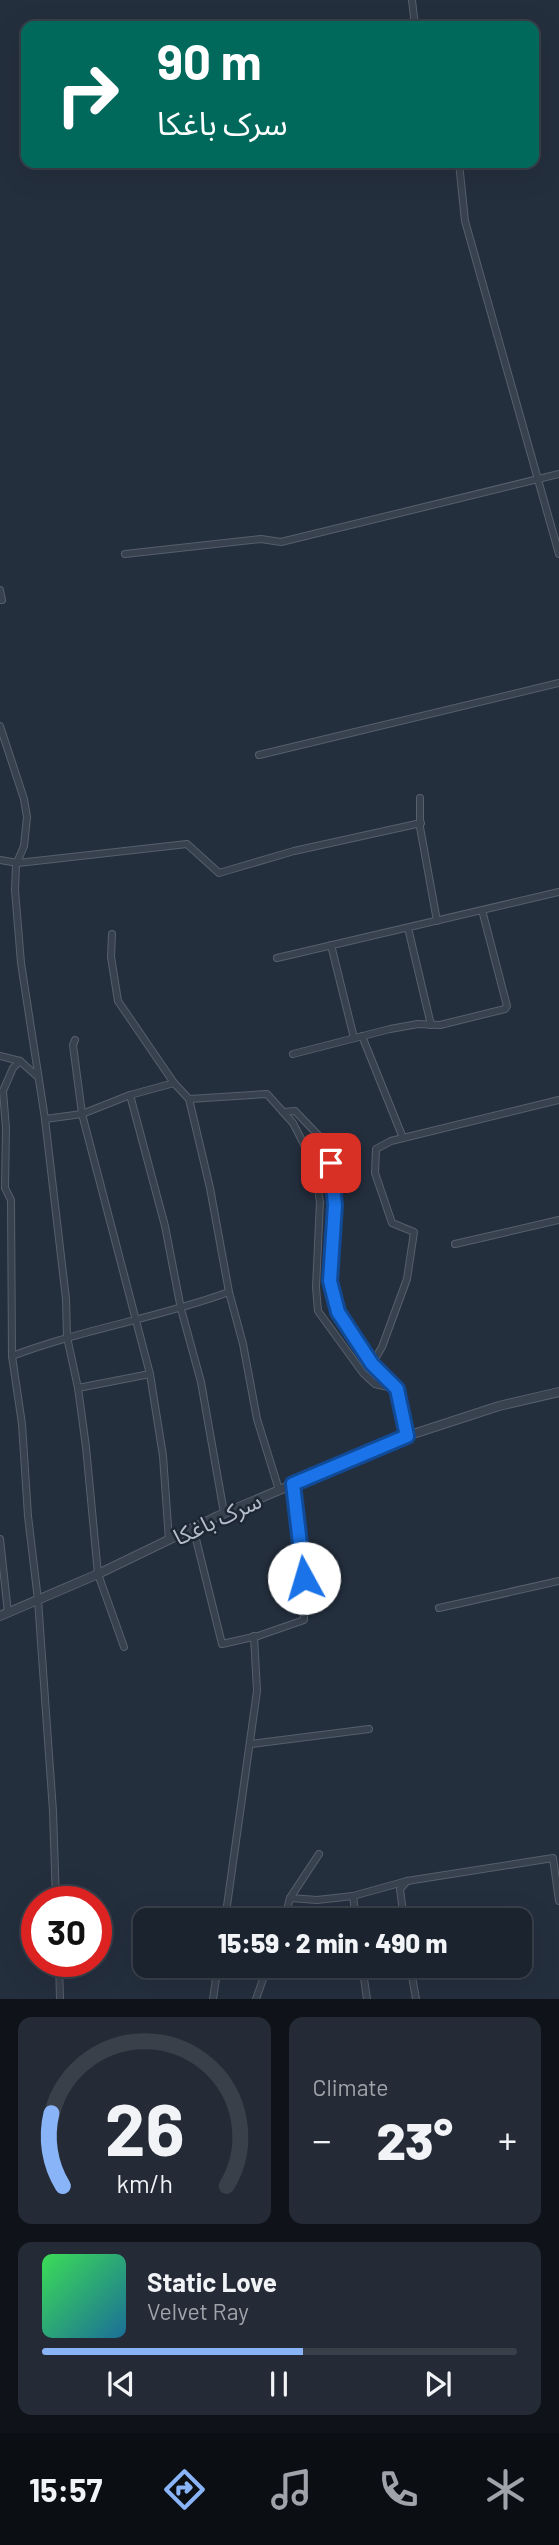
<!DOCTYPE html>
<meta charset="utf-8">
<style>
:root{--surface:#1b232e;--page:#242b36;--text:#f1f3f6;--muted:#a0a4aa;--line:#39404a;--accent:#8ab4f8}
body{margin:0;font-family:Barlow,"Noto Sans Arabic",sans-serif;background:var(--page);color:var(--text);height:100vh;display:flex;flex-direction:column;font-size:26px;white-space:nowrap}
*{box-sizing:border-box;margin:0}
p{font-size:23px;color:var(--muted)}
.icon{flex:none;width:38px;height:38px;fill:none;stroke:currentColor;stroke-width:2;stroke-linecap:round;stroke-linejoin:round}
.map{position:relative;height:1999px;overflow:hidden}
.side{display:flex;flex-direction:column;gap:18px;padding:18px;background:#0f1319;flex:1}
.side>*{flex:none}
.banner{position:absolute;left:21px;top:21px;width:518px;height:147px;border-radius:14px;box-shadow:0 7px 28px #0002,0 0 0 2px var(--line);background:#00695c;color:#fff;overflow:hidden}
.speed{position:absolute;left:21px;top:1886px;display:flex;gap:14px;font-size:35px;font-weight:700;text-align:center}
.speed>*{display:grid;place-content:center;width:91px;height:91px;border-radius:50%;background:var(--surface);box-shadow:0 7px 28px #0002,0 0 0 2px var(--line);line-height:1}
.speed .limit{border:10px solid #d22;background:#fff;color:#111}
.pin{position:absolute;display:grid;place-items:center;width:60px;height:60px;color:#fff;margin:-30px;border-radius:14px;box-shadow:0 4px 10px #0006}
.me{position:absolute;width:77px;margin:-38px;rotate:354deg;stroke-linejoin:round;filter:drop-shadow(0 0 5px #0008)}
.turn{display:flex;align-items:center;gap:24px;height:147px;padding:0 21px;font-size:32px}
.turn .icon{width:91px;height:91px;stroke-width:2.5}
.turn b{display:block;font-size:49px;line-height:60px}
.big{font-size:52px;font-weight:800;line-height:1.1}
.side .card{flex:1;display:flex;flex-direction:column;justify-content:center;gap:10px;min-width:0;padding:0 24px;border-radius:14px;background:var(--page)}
.side .dial{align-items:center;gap:0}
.dial svg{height:182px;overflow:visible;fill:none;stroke:var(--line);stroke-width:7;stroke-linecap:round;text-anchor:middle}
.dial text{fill:var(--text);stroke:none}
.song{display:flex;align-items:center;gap:21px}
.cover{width:84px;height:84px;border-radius:10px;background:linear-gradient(135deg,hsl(130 70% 55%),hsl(200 70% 35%))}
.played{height:7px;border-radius:4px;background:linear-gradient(90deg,var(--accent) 55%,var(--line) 55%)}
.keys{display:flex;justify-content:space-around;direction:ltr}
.heat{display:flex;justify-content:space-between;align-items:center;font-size:38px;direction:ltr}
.side .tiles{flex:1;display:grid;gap:18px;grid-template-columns:1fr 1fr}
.card:last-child{grid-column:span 2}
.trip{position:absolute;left:133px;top:1908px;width:399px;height:70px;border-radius:14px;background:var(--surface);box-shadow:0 7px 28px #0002,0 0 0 2px var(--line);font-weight:800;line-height:70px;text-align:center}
.dock{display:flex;height:112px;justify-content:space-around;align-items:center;background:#0b0e12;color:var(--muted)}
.dock .icon{width:49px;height:49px}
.dock .on{color:var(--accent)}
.dock b{font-size:32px;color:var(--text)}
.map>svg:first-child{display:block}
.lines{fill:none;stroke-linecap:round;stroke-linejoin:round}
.minor-casing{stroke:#565f6c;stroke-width:8}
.tertiary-casing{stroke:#565f6c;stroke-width:10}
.minor{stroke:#38414e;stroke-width:6}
.tertiary{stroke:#38414e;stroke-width:8}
.route-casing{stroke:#114b97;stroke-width:18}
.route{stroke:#1a73e8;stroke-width:12}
.labels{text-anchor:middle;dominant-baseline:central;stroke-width:5;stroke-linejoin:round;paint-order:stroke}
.street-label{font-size:23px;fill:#b4bcc9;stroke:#1d2633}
</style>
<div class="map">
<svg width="559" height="1999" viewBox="0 0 559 1999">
<rect width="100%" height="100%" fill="#242f3e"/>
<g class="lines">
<defs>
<g id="minor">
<path d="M412,0L415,26"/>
<path d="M459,163L465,221L559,554"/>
<path d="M125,554L261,539L281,542L559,474"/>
<path d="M0,590L2,600"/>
<path d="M0,726L24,799L27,817L24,846L16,865L15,890L21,963L45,1119L66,1299L67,1337L78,1388L86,1447L98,1574L124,1647"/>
<path d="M259,755L559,683"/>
<path d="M420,798V827L437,921"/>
<path d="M0,860L18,863L187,844L219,873L294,851L421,823"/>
<path d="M408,928L431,1025"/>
<path d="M112,934L111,957L118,1001L174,1083L189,1099L210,1188L229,1292L243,1344L257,1419L279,1490"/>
<path d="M331,945L354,1038"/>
<path d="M277,958L559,892"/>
<path d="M362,1036L403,1138"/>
<path d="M75,1040L73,1045L82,1114L150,1374L163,1456L169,1540"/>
<path d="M293,1054L390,1029L418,1024L440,1025L505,1009L507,1006L482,910"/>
<path d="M0,1056L20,1061L38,1077"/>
<path d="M20,1061L13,1068L3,1091L6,1128L5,1188L11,1200L12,1356L22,1424L28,1516L38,1600L53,1811L56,1902"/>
<path d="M130,1095L165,1226L181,1309L201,1382L224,1513"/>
<path d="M189,1099L267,1094L293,1123L314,1164L320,1202L316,1287L318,1311L363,1373L375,1384L397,1389"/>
<path d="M283,1112L295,1111L320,1137L331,1163L335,1205L330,1281L338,1313L372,1364L397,1389L407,1436"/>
<path d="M45,1119L82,1114L130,1095L174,1083"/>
<path d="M455,1244L559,1220"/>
<path d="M12,1356C83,1329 158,1318 229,1292"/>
<path d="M372,1364L382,1347L407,1279L414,1232L392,1223L375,1173L376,1149L391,1141L559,1100"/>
<path d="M78,1388L150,1374"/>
<path d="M193,1527L222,1644L258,1636L304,1620V1578L293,1484"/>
<path d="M0,1539L8,1613"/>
<path d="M439,1608L559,1581"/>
<path d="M251,1744L369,1729"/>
<path d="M353,1896L356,1920"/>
<path d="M290,1898L317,1900L353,1896L407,1881L553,1858L559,1901"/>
<path d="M225,1920L257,1691L254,1636"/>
<path d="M284,1920L290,1898L319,1854"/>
<path d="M404,1920L400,1889L407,1881"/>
<path d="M59,1962L60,1999"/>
<path d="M362,1965L367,1999"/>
<path d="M410,1965L416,1999"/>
<path d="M213,1999L218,1965"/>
<path d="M256,1999L268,1965"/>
</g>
<path id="tertiary" d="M0,1616L98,1574L218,1516L407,1436L499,1406L559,1392"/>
</defs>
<!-- minor casing -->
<use href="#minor" class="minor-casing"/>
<!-- tertiary casing -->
<use href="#tertiary" class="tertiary-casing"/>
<!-- minor -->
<use href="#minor" class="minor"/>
<!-- tertiary -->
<use href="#tertiary" class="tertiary"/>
</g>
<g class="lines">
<defs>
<path id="route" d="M304,1578L293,1484L407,1436L397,1389L372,1364L338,1312L330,1281L335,1205L331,1163"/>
</defs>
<!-- route casing -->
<use href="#route" class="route-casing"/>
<!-- route -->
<use href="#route" class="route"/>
</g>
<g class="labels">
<!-- street labels -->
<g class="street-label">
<text transform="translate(217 1518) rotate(-25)">سرک باغکا</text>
</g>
</g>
</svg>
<div class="speed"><div class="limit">30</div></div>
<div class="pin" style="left:331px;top:1163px;background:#d93025"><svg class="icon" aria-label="arrive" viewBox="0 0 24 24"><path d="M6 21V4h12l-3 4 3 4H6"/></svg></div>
<svg class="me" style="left:304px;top:1578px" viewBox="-20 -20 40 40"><circle r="19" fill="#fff"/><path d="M0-13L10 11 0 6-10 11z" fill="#1a73e8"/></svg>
<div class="trip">15:59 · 2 min · 490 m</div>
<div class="banner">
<div class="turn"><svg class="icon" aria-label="right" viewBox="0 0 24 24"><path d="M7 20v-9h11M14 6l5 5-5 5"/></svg><div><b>90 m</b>سرک باغکا</div></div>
</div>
</div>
<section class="side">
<div class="tiles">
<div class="card dial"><svg viewBox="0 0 100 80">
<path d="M14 69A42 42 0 1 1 86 69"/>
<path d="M14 69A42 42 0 0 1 9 37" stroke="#8ab4f8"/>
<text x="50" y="56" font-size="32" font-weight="700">26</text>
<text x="50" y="72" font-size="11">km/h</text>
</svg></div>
<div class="card"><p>Climate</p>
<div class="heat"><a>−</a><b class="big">23°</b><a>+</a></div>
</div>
<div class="card">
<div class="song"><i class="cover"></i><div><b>Static Love</b><p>Velvet Ray</p></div></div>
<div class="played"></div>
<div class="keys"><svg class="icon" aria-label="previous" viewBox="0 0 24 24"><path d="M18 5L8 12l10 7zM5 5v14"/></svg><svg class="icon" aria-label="pause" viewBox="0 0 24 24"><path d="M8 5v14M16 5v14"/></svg><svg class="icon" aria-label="next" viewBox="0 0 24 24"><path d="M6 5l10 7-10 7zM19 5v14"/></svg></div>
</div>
</div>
</section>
<nav class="dock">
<b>15:57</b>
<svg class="icon on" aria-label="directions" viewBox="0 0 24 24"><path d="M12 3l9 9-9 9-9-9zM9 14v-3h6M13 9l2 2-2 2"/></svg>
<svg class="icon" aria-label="music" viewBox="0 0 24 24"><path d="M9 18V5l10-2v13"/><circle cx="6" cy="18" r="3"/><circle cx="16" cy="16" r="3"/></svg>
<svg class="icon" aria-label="phone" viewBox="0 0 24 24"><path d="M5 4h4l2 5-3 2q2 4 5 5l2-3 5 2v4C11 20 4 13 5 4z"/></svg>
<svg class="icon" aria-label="climate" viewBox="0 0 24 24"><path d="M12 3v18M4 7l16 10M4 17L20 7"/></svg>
</nav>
